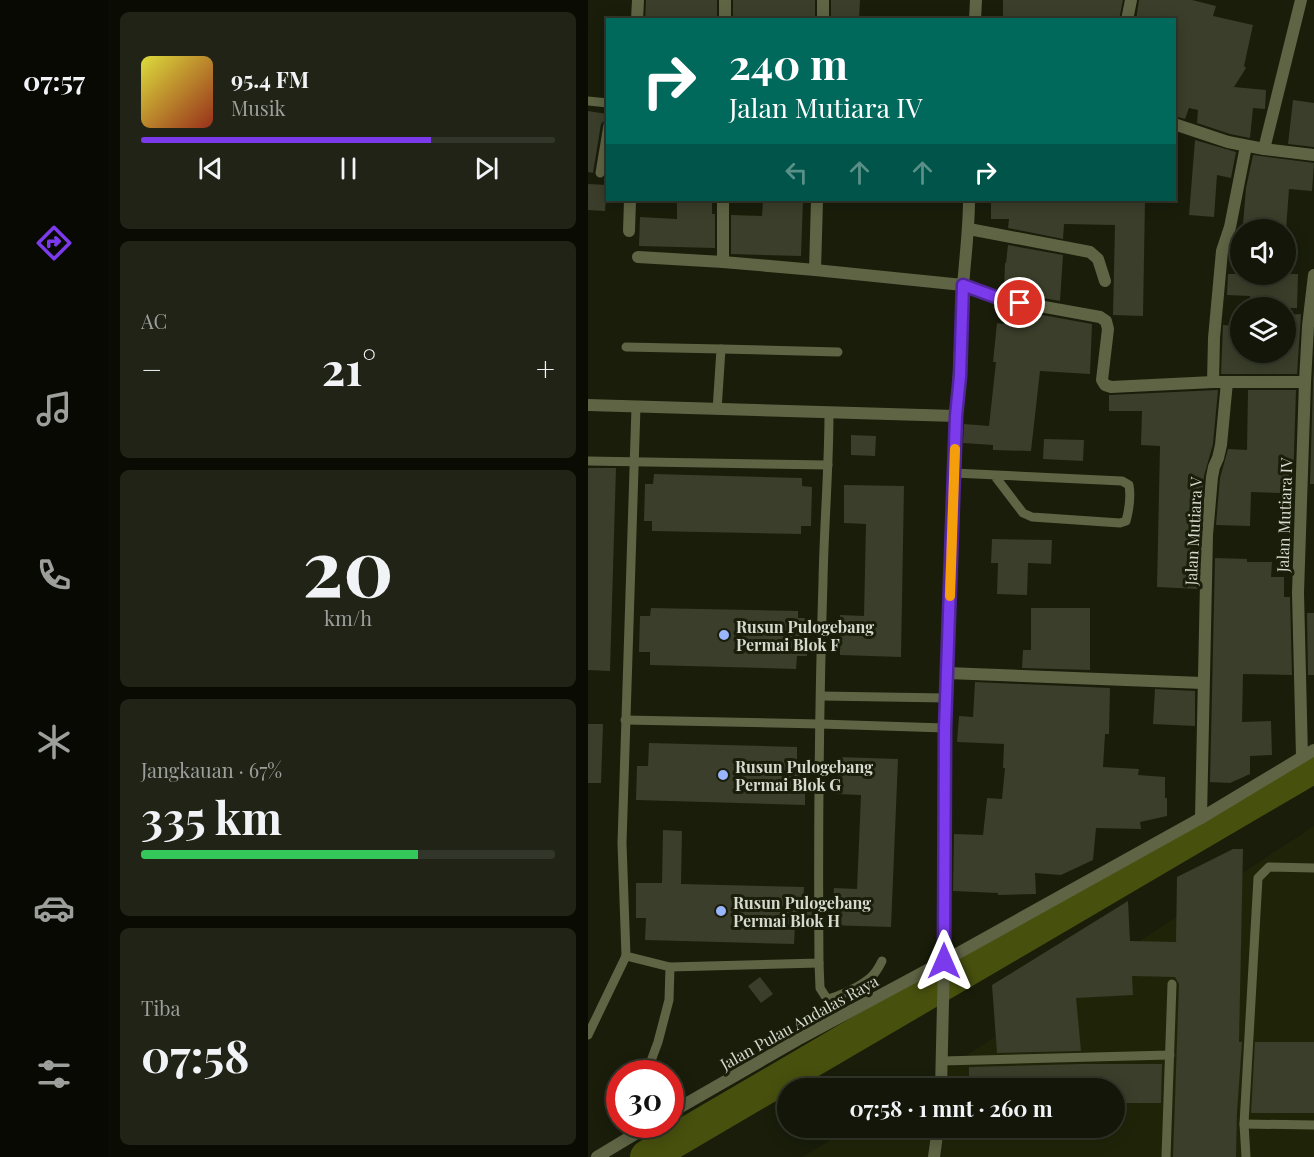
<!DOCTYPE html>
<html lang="id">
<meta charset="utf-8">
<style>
:root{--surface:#131608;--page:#202316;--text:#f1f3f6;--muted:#9d9f9c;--line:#323529;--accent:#7c3aed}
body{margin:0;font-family:"Playfair Display",serif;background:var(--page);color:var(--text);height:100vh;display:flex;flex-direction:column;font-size:22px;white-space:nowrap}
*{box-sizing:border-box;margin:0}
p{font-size:20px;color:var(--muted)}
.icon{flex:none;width:33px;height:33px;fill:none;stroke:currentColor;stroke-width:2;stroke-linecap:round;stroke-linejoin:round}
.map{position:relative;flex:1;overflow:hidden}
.sheet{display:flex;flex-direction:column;gap:12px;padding:12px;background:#0a0c04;width:480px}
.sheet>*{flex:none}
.hud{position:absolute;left:18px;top:18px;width:570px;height:183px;border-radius:0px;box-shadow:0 3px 15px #0003,0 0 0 2px var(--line);background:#00695c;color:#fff;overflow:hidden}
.fabs{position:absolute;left:642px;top:219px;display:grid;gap:12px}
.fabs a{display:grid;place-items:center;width:66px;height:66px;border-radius:50%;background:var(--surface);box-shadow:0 3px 15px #0003,0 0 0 2px var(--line);font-size:30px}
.speed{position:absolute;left:18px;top:1060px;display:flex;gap:12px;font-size:30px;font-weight:700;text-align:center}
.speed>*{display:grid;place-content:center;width:78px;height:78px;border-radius:50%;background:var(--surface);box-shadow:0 3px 15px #0003,0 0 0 2px var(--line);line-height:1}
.speed .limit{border:9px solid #d22;background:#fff;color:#111}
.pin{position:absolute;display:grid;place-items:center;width:51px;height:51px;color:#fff;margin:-26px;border:3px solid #fff;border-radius:50%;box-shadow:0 2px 6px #0007}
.me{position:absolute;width:66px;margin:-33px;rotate:0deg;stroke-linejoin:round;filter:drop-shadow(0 0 4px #0008)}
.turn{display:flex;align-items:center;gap:21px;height:126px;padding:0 24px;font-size:27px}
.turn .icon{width:78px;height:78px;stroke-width:2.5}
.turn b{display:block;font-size:42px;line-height:51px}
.lanes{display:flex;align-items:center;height:57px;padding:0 24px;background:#0003;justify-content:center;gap:30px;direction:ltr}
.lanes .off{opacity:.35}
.big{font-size:45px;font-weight:700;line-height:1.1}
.sheet .widget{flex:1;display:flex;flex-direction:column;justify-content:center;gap:9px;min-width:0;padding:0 21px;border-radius:9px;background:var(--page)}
.sheet .dial{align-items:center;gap:0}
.dial b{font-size:78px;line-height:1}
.song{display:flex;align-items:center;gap:18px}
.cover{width:72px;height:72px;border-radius:9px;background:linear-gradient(135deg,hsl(60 70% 55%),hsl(10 70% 35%))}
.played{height:6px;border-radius:3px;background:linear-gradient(90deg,var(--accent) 70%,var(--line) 70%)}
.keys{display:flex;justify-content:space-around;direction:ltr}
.heat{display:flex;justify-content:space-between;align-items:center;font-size:33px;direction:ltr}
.charge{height:9px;border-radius:4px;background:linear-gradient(90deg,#34c759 67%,var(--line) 0)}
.trip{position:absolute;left:189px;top:1078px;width:348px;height:60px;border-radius:30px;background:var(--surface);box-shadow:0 3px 15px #0003,0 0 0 2px var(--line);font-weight:700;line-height:60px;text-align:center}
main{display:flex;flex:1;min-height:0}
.tab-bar{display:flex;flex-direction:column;width:108px;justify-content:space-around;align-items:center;background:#080903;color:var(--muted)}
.tab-bar .icon{width:42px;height:42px}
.tab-bar .active{color:var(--accent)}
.tab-bar b{font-size:27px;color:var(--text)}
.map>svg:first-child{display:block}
.built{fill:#1f2409}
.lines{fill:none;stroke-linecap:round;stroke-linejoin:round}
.river{stroke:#47500d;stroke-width:34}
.building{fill:#3a3e2a}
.lane{stroke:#5e6444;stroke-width:9}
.street{stroke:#5e6444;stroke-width:12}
.route-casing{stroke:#51269a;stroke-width:15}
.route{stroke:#7c3aed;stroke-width:10}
.slow{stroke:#f59e0b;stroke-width:10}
.poi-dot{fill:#99b5fd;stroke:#191d0a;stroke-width:2}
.labels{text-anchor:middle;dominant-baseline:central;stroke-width:6;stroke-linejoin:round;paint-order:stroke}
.street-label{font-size:16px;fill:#d6d9cd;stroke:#191d0a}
.poi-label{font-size:16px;font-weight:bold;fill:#d6d9cd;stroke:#191d0a;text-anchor:start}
</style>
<main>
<nav class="tab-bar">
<b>07:57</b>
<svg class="icon active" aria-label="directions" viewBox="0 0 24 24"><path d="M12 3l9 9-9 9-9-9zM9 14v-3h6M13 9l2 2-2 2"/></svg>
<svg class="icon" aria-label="music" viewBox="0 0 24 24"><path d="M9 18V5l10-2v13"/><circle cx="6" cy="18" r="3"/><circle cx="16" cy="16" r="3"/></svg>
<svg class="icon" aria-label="phone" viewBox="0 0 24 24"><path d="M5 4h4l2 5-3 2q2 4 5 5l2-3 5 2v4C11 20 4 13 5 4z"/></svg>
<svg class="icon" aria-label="climate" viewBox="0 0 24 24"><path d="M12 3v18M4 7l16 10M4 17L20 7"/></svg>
<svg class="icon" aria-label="car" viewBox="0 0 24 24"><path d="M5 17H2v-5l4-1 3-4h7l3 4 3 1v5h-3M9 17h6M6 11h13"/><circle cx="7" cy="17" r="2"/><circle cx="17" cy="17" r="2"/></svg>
<svg class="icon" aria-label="filters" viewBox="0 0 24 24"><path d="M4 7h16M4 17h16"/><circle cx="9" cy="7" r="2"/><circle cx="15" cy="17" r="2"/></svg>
</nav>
<section class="sheet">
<div class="widget">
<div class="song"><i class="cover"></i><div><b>95.4 FM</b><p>Musik</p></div></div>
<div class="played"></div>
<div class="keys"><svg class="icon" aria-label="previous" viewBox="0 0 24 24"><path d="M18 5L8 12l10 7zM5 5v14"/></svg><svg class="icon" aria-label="pause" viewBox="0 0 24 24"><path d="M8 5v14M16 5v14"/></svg><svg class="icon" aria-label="next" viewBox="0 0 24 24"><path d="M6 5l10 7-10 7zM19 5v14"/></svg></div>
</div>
<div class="widget"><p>AC</p>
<div class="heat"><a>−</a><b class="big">21°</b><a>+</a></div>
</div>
<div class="widget dial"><b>20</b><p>km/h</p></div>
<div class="widget"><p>Jangkauan · 67%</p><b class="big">335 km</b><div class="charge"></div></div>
<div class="widget"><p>Tiba</p><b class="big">07:58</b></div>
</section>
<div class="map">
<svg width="726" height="1157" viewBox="0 0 726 1157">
<rect width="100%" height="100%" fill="#191d0a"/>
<!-- built -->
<path class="built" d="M726,826V1157H214L263,1128H526V1089H328Z"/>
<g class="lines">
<!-- river -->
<path class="river" d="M59,1157L726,766"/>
</g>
<!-- building -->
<g class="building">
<path d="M58,0H129V20H57Z"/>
<rect x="145" y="0" width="82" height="20"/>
<path d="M243,0H272L271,20H243Z"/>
<path d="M415,0H535L531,20H498L452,16L449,17V20H415Z"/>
<path d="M551,0H604L628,6L625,16L665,25L656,66L658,68L646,87L678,90L677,109L665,108L662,138L642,134L609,123L610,110L601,108L597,119L586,116V20H548Z"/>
<path d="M705,100L726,103V147L700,144Z"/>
<path d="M0,111L19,114L18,119L13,124L5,173L0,172Z"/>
<path d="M607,140L648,152L643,178L629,175L626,217L601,215Z"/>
<path d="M665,155L726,163L724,191L701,189L698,230H671L672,226L655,224L658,188Z"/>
<path d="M0,184L19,185L17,211L0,210Z"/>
<path d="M89,200H124V214H127V248L51,246L52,217L89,219Z"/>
<path d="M175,200H215L213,256L143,254V215L174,216Z"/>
<path d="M403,200L511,203V200H557L555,316L525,315L527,225L476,224L475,239L420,228L421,219H403Z"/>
<path d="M420,245L475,255L472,301L416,291L417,263H418Z"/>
<path d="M640,274H710L709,308H661L662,296L639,295Z"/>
<path d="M416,308L504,324L502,374L452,371L443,451L405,450V445L375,443L376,424L401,426L408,362H405L409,323L416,324Z"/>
<path d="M713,314L709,374H633L635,325L652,326V352H698V315Z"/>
<path d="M726,368V484H722L725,382Z"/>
<path d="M630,390L625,444L616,476L612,524H603L602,558H610V589L569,587L572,446L553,445L554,411H521V395Z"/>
<path d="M660,390H708L705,485H693V493L663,492L662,526L628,525L632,478L640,449L659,450Z"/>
<path d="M263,435L288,436L287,456L263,455Z"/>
<path d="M456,439L496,440L495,461L455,459Z"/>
<path d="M0,468H28L22,671L0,670Z"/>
<path d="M66,474L214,478V486L224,487L223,526H213V534L64,531V521H56L57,484H65Z"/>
<path d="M256,485L316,486L313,657L252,655V615L276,616L278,524L256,523Z"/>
<path d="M404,539L464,540L463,564L440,563L439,595L409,594L410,563H403Z"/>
<path d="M627,558L659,559V562H684L683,577H696V597H702L704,675L655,674L654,722L683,721L684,755L662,756V774L642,783L622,782Z"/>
<path d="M63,608L210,611V618H220L219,656H209L208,669L62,665V652H51L52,616H62Z"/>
<path d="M443,608H502V670L434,668L435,650H443Z"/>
<path d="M719,613H726V675H720Z"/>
<path d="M387,682L522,688L521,734H517L515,767L551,769L550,775L577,777V798H579V816L552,822L553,829L508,828L505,860L473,875L447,873L448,894L410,895V893L365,891L366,834L395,835L399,798L414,799L417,768H415L416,744L369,742L371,716L385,717Z"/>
<path d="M567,689L607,691V726L565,724Z"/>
<path d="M0,724H15L13,783H0Z"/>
<path d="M61,743L209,747V765H221V784H217V805L48,800L49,766H60Z"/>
<path d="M250,757L310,759L303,927L238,925L237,905H245L246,888L269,889L273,795L248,794Z"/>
<path d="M75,830L94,831L93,884L216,887L215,905H224V924H207L206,944L57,940L58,918H48V883H74Z"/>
<path d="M645,849H655L651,1042H654L649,1112L648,1157H585L591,984L587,977L544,976L545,995L488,998L493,1051L409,1053L404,985L540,901L542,941L588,942L589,877Z"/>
<path d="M172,977L185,994L173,1003L160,986Z"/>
<path d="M667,1042H726V1113H663Z"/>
<path d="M494,1064H574L573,1103H526V1089H381V1067Z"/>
</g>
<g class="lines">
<!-- lane -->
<g class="lane">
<path d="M0,101L20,103"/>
<path d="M12,173L20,125"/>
<path d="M38,347L133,349L129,410"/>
<path d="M133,349L250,352"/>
<path d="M48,407L34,843L38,956L82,967L81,1000L70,1042L60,1069"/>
<path d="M0,461L240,465"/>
<path d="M366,473L534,481L541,485C543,497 541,510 538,521L532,523L444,517L435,513L406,475"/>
<path d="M233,696L358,698"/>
<path d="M37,720L232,724L357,728"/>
<path d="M231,963L232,988L239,999C251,997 273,986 283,977C288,973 291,967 294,961"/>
<path d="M82,967L231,963C230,836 231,708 235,581C236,525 241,469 241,413"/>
<path d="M0,1035L38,956"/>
<path d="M354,1061L582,1055"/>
<path d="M656,1124L726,1125"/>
<path d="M578,1157L584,984"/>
<path d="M658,1157L656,1124L670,878L681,867L726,868"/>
</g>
<!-- street -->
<g class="street">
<path d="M49,20L50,0"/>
<path d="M137,20V0"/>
<path d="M235,20V0"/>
<path d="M387,20L388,0"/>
<path d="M539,20L543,0"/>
<path d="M586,124L640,142L676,149L726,155"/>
<path d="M676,149L713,0"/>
<path d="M381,229L502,252L510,259L517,281"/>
<path d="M41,231L42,200"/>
<path d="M50,257L135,262V200"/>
<path d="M135,262L227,270L375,285L413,299L512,317L518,321L520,329L514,380L517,385L523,387L625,382H717"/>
<path d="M227,270L229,200"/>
<path d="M625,382L626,338L634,251L642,227L658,146"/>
<path d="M0,405L368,416"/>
<path d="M359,673L615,683"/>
<path d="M714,757L710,593L717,382L720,326L726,275"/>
<path d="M613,818L619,535L624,477L626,467L630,458L633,445L639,382"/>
<path d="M353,1089L356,961L357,728L368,416C372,373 372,330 375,287C377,258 381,229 381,200"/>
<path d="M82,1113L209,1040L356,961L613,818L726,750"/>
<path d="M9,1157L62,1125"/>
<path d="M346,1157L350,1128"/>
</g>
</g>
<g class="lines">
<defs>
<path id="route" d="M356,961L357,728L368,416L372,376L375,285L413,299L432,303"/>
</defs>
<!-- route casing -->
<use href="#route" class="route-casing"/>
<!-- route -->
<use href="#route" class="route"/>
<!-- slow -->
<path class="slow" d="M362,596L367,449"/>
</g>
<!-- markers -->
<g class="poi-dot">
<circle cx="136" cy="635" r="6"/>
<circle cx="135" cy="775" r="6"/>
<circle cx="133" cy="911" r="6"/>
</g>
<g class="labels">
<!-- street labels -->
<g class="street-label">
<text transform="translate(696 515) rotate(-88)">Jalan Mutiara IV</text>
<text transform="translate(605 531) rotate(-87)">Jalan Mutiara V</text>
<text transform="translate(211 1022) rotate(-29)">Jalan Pulau Andalas Raya</text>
</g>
<!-- poi labels -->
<g class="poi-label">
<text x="148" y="626">Rusun Pulogebang<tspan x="148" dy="18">Permai Blok F</tspan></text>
<text x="147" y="766">Rusun Pulogebang<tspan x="147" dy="18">Permai Blok G</tspan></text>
<text x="145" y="902">Rusun Pulogebang<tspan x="145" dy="18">Permai Blok H</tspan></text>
</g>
</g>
</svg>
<div class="fabs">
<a><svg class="icon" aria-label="sound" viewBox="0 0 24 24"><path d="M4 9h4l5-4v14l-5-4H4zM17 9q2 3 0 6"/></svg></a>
<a><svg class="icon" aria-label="layers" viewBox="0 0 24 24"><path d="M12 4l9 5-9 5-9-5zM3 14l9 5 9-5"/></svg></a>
</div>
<div class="speed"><div class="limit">30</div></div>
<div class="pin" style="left:432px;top:303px;background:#d93025"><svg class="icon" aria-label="arrive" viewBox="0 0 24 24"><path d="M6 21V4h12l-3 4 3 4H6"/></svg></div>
<svg class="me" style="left:356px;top:961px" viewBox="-20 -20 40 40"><path d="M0-17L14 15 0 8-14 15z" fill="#7c3aed" stroke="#fff" stroke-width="4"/></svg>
<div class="trip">07:58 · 1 mnt · 260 m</div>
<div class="hud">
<div class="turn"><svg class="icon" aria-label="right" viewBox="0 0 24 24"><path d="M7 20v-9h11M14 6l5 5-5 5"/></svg><div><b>240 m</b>Jalan Mutiara IV</div></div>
<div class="lanes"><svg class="icon off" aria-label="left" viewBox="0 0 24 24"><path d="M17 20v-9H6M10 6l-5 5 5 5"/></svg><svg class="icon off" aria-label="ahead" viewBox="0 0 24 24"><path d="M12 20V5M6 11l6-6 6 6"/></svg><svg class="icon off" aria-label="ahead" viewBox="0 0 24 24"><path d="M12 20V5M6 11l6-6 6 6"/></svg><svg class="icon" aria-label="right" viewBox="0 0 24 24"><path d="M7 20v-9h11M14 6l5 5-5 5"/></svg></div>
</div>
</div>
</main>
